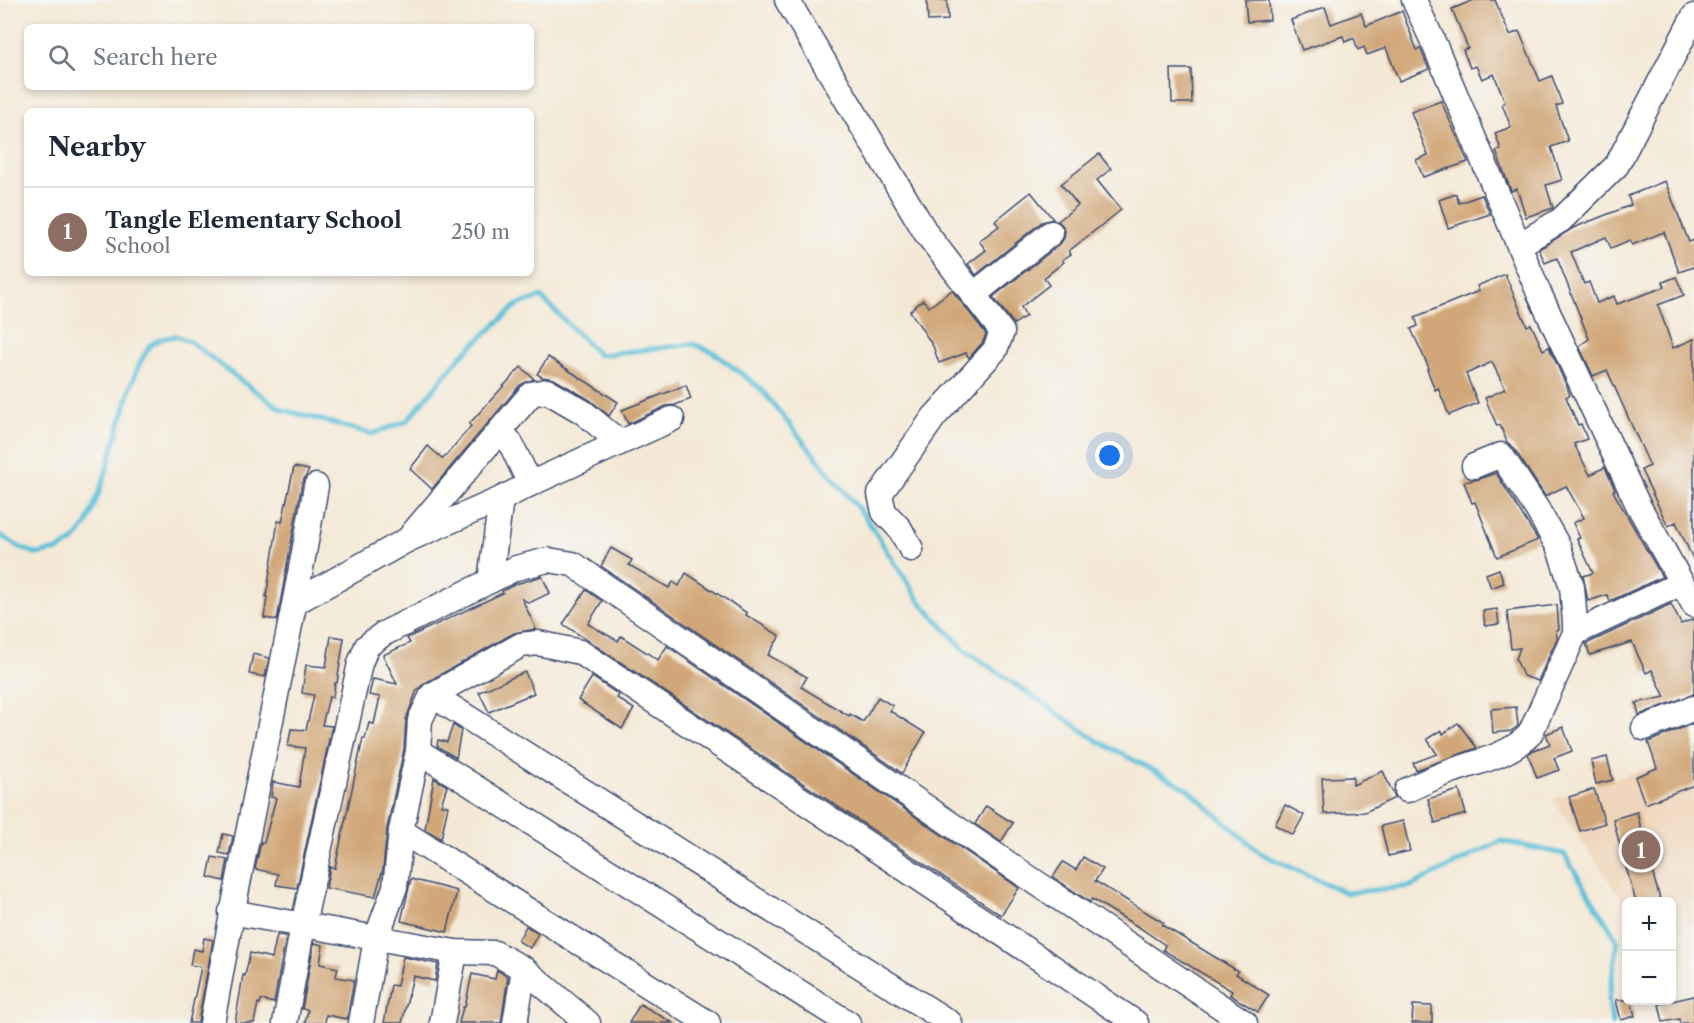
<!DOCTYPE html>
<meta charset="utf-8">
<style>
body{margin:0;font-family:"Libre Caslon Text",serif;background:#f2f2f3;color:#1f2937}
.controls{position:absolute;right:18px;bottom:18px;display:grid;overflow:hidden;border-radius:9px;box-shadow:0 3px 9px #0003}
.controls button{width:54px;height:54px;display:grid;place-items:center;padding:0;border:0;border-bottom:2px solid #e0e1e3;background:#fff;color:#1f2937;font:30px sans-serif}
.you{position:absolute;left:1110px;top:456px;width:21px;height:21px;margin:-15px;border:4px solid #fff;border-radius:50%;background:#1a73e8;box-shadow:0 0 0 9px #1a73e833}
.badge{display:grid;place-items:center;width:39px;height:39px;border-radius:50%;background:#1a73e8;color:#fff;font-size:20px;font-weight:700}
.pin{position:absolute;translate:-50% -50%;border:3px solid #fff;box-shadow:0 2px 6px #0006}
.list{margin:0;padding:0;list-style:none}
h2{display:flex;justify-content:space-between;align-items:center;height:78px;margin:0;padding:0 24px;font-size:26px}
h2 small{font-size:20px;font-weight:400;color:#747a83}
.list li{display:grid;grid-template-columns:39px 1fr auto;gap:18px;align-items:center;box-sizing:border-box;height:90px;padding:0 24px;border-top:2px solid #e0e1e3}
.list b{display:block;font-size:22px;white-space:nowrap}
.list p{margin:0;font-size:20px;white-space:nowrap;color:#747a83}
.list em{font-size:20px;font-style:normal;color:#747a83}
.icon{flex:none;width:33px;height:33px;fill:none;stroke:currentColor;stroke-width:2;stroke-linecap:round;stroke-linejoin:round}
.map{position:relative;flex:none;width:1694px;height:1023px;overflow:hidden}
.search{position:absolute;background:#fff;box-shadow:0 3px 9px #0003;left:24px;top:24px;width:510px;height:66px;display:flex;align-items:center;gap:15px;box-sizing:border-box;padding:0 21px;border-radius:9px;color:#747a83;font-size:22px}
.panel{position:absolute;background:#fff;box-shadow:0 3px 9px #0003;left:24px;top:108px;width:510px;height:168px;border-radius:9px}
.map>svg:first-child{display:block}
.built{fill:#efd6bc}
.lines{fill:none;stroke-linecap:round;stroke-linejoin:round}
.stream{stroke:#5bc0d9;stroke-width:5}
.building{fill:#d1a779}
.minor-casing{stroke:#3c4b70;stroke-width:27}
.minor{stroke:#fff;stroke-width:24}
</style>
<div class="map">
<svg width="1694" height="1023" viewBox="0 0 1694 1023">
<rect width="100%" height="100%" fill="#f6f6f2"/>
<filter id="ink" filterUnits="userSpaceOnUse"><feTurbulence type="fractalNoise" baseFrequency=".0167" numOctaves="2"/><feDisplacementMap in="SourceGraphic" scale="12" xChannelSelector="R" yChannelSelector="G"/><feConvolveMatrix kernelMatrix="1 2 1 2 8 2 1 2 1" color-interpolation-filters="sRGB"/></filter>
<filter id="wash" filterUnits="userSpaceOnUse"><feTurbulence type="fractalNoise" baseFrequency=".008" numOctaves="4" result="noise"/><feDisplacementMap in="SourceGraphic" scale="24" xChannelSelector="R" yChannelSelector="G"/><feGaussianBlur stdDeviation="1.35" result="paint"/><feColorMatrix in="noise" values="0 0 0 0 0 0 0 0 0 0 0 0 0 0 0 0 0 1.4 0 .05"/><feComposite in="paint" operator="in"/></filter>
<g filter="url(#wash)">
<rect width="100%" height="100%" fill="#f4e9d7"/>
<polygon class="built" points="1694,753 1694,925 1672,929 1672,902 1626,902 1626,905 1553,799"/>
<g class="lines">
<polyline class="stream" points="0,535 19,547 37,554 58,550 74,541 87,524 104,479 132,383 140,363 150,345 161,339 176,336 191,342 244,383 281,409 372,434 407,421 460,357 517,305 541,297 599,355 693,344 713,352 760,388 865,517 921,603 965,650 1098,741 1188,789 1260,853 1346,893 1411,886 1501,841 1564,854 1618,941 1609,1000 1612,1023"/>
</g>
<g id="blocks">
<g class="building">
<polygon points="927,0 947,0 948,20 928,21"/>
<polygon points="1245,0 1269,0 1270,20 1247,22"/>
<polygon points="1474,0 1495,0 1510,35 1519,31 1540,81 1552,76 1562,104 1556,106 1568,141 1551,147 1562,180 1546,185 1553,208 1526,217 1517,189 1511,191 1496,151 1501,149 1495,133 1511,127 1502,104 1505,102 1494,74 1482,79 1476,66 1470,68 1463,50 1468,48 1452,9"/>
<polygon points="1325,7 1331,24 1361,13 1366,26 1402,11 1417,50 1420,48 1429,69 1399,81 1386,48 1367,55 1364,47 1358,50 1354,38 1345,42 1343,36 1302,50 1291,20"/>
<polygon points="1171,69 1191,69 1192,103 1172,103"/>
<polygon points="1441,101 1468,162 1423,177 1416,160 1428,155 1411,112"/>
<polygon points="1099,154 1111,169 1097,180 1121,210 1069,251 1071,254 1062,260 1064,262 1044,278 1049,285 1021,307 1026,316 1014,324 993,297 1060,244 1064,238 1065,231 1062,225 1058,221 1078,205 1061,184"/>
<polygon points="1665,181 1689,242 1694,240 1694,267 1679,272 1664,232 1632,245 1630,240 1611,248 1606,237 1571,252 1584,284 1589,282 1597,303 1614,296 1617,304 1665,287 1663,282 1676,277 1684,295 1658,305 1673,348 1694,339 1694,561 1676,522 1668,526 1641,470 1650,466 1607,370 1593,376 1579,346 1589,339 1557,258 1545,263 1539,249 1573,228 1631,205 1628,196"/>
<polygon points="1031,192 1053,219 1042,222 976,275 968,264 986,250 979,241 999,226 995,221"/>
<polygon points="1456,194 1459,203 1482,195 1490,214 1448,228 1439,200"/>
<polygon points="1505,274 1527,326 1531,324 1543,350 1549,347 1567,387 1570,395 1566,397 1578,425 1581,424 1587,439 1574,444 1590,475 1605,467 1615,490 1613,491 1662,577 1610,601 1607,595 1588,601 1583,576 1593,573 1577,539 1580,538 1573,523 1584,518 1566,486 1545,496 1513,447 1507,442 1500,425 1497,426 1485,398 1505,389 1492,362 1466,374 1478,403 1449,415 1438,388 1435,390 1427,369 1429,368 1411,329 1418,326 1415,317 1479,291 1477,286"/>
<polygon points="952,290 986,334 983,342 969,358 966,353 939,363 933,346 910,311 923,300 929,307"/>
<polygon points="548,357 618,402 609,416 590,400 554,379 542,377 537,374"/>
<polygon points="521,367 534,379 520,385 432,489 410,469 428,446 443,459 471,426 469,424"/>
<polygon points="686,385 691,399 675,405 666,406 628,424 622,410"/>
<polygon points="294,467 309,470 302,483 277,620 264,618 267,597 266,597 278,521 282,522"/>
<polygon points="1496,473 1538,540 1497,557 1475,502 1472,503 1464,482 1479,479"/>
<polygon points="611,548 632,560 629,565 669,588 673,582 679,586 686,573 747,613 746,615 780,636 768,655 807,677 801,687 849,716 850,714 863,722 878,697 893,706 890,711 925,733 902,773 601,566"/>
<polygon points="1499,569 1504,583 1491,588 1486,574"/>
<polygon points="542,576 550,593 529,603 522,599 536,629 514,633 425,683 417,690 406,719 404,749 387,828 383,869 375,897 326,888 330,867 335,868 363,738 365,739 369,723 374,724 380,697 369,695 373,679 397,684 383,655 410,643 407,638 503,593 502,591 516,584"/>
<polygon points="586,590 602,601 588,624 618,641 621,636 658,660 667,646 1019,888 1001,915 563,624"/>
<polygon points="1671,604 1681,624 1694,619 1694,694 1639,715 1636,703 1665,697 1652,670 1646,673 1632,642 1590,655 1586,644"/>
<polygon points="1557,605 1559,629 1556,630 1557,638 1538,681 1523,676 1516,659 1520,648 1511,649 1507,611"/>
<polygon points="1497,609 1499,624 1485,626 1483,611"/>
<polygon points="331,636 344,638 337,683 335,683 333,697 329,697 322,725 332,726 297,888 276,885 278,874 255,869 261,842 264,843 276,798 271,797 273,782 299,787 305,748 288,746 291,729 306,730 314,695 302,693 306,665 326,667"/>
<polygon points="253,654 269,658 265,677 249,674"/>
<polygon points="525,672 534,693 489,712 479,692"/>
<polygon points="592,677 619,695 617,698 634,709 622,729 578,700"/>
<polygon points="1516,707 1518,726 1511,731 1493,733 1491,709"/>
<polygon points="1458,723 1477,748 1416,770 1413,763 1437,754 1427,739 1441,730 1443,734"/>
<polygon points="1694,723 1694,785 1645,804 1635,777 1657,768 1648,742"/>
<polygon points="453,725 461,730 456,758 437,746 438,740 447,742"/>
<polygon points="1563,727 1572,751 1554,758 1559,770 1537,778 1528,754 1534,750 1550,744 1546,734"/>
<polygon points="1607,757 1613,780 1596,784 1591,761"/>
<polygon points="1383,771 1395,798 1365,812 1324,814 1322,778 1353,777 1353,785"/>
<polygon points="434,778 447,786 441,805 448,806 441,839 425,829"/>
<polygon points="1594,789 1605,823 1580,831 1569,797"/>
<polygon points="1459,790 1466,814 1435,823 1428,799"/>
<polygon points="1285,805 1304,815 1293,835 1275,825"/>
<polygon points="986,806 1013,823 1001,842 975,824"/>
<polygon points="1637,812 1646,851 1661,902 1636,902 1623,857 1613,819"/>
<polygon points="1403,821 1410,851 1388,856 1381,826"/>
<polygon points="223,834 233,836 229,855 219,853"/>
<polygon points="212,857 228,860 224,881 208,877"/>
<polygon points="1083,857 1103,869 1095,881 1164,923 1162,925 1238,971 1236,974 1269,995 1258,1012 1230,995 1232,991 1163,950 1165,945 1140,928 1092,899 1090,902 1053,877 1063,862 1076,870"/>
<polygon points="411,879 457,891 447,932 401,921"/>
<polygon points="526,926 538,934 530,948 518,941"/>
<polygon points="277,935 286,936 274,1003 261,1000 260,1004 258,1003 254,1023 235,1023 243,975 245,976 250,953 272,958"/>
<polygon points="204,938 213,940 198,1023 189,1023 201,967 190,965 193,949 202,951"/>
<polygon points="314,943 323,945 320,964 338,968 336,977 354,980 347,1019 326,1015 325,1023 305,1023 308,1010 302,1009"/>
<polygon points="403,957 438,964 435,981 413,976 402,1023 384,1023 391,985 397,986"/>
<polygon points="497,970 508,977 501,1023 459,1023 463,1007 465,1007 472,974 495,979"/>
<polygon points="1694,996 1694,1023 1680,1023 1679,1019 1663,1022 1659,1004"/>
<polygon points="1616,1000 1631,1000 1635,1016 1621,1020"/>
<polygon points="640,1004 673,1023 629,1023"/>
<polygon points="1413,1005 1432,1006 1432,1023 1412,1023"/>
</g>
</g>
</g>
<g filter="url(#ink)">
<use href="#blocks" fill-opacity="0" stroke="#3c4b70" stroke-width="1.5"/>
<g class="lines">
<g class="minor-casing">
<g id="minor">
<polyline points="787,0 926,233 1002,332 995,350 934,417 880,494 884,512 900,529 911,549"/>
<polyline points="1414,0 1435,46 1539,293 1638,505 1694,605"/>
<polyline points="1519,245 1561,220 1617,165 1694,16"/>
<polyline points="973,295 1051,233"/>
<polyline points="501,431 510,442 530,484"/>
<polyline points="412,534 531,394 547,391 583,412 619,442"/>
<polyline points="490,581 501,499"/>
<polyline points="296,602 407,540 501,499 530,484 672,419"/>
<polyline points="1575,633 1682,583"/>
<polyline points="432,695 950,1023"/>
<polyline points="1644,728 1694,708"/>
<polyline points="418,751 848,1023"/>
<path d="M1407,790c13,-6 26,-12 39,-17 29,-11 62,-16 84,-39l45,-101v-11l-3,-35 -13,-39 -22,-39 -36,-54 -27,11"/>
<polyline points="401,831 708,1023"/>
<polyline points="231,912 455,952 495,953 524,969 588,1023"/>
<path d="M212,1023c31,-180 73,-357 104,-537"/>
<polyline points="285,1023 303,925 360,663 367,646 383,634 516,568 548,560 573,564 1013,867 1245,1023"/>
<polyline points="361,1023 376,939 395,887 401,831 418,751 420,720 432,695 521,645 538,643 580,652 1136,1023"/>
<polyline points="442,1023 455,952"/>
<polyline points="515,1023 524,969"/>
</g>
</g>
<use href="#minor" class="minor"/>
</g>
</g>
</svg>
<div class="controls">
<button>+</button>
<button>−</button>
</div>
<div class="you"></div>
<div class="pin badge" style="left:1641px;top:850px;background:#8d6e63">1</div>
<div class="search"><svg class="icon" aria-label="search" viewBox="0 0 24 24"><circle cx="10" cy="10" r="6"/><path d="M15 15l6 6"/></svg>Search here</div>
<section class="panel">
<h2>Nearby<small></small></h2>
<ul class="list">
<li><span class="badge" style="background:#8d6e63">1</span><div><b>Tangle Elementary School</b><p>School</p></div><em>250 m</em></li>
</ul>
</section>
</div>
